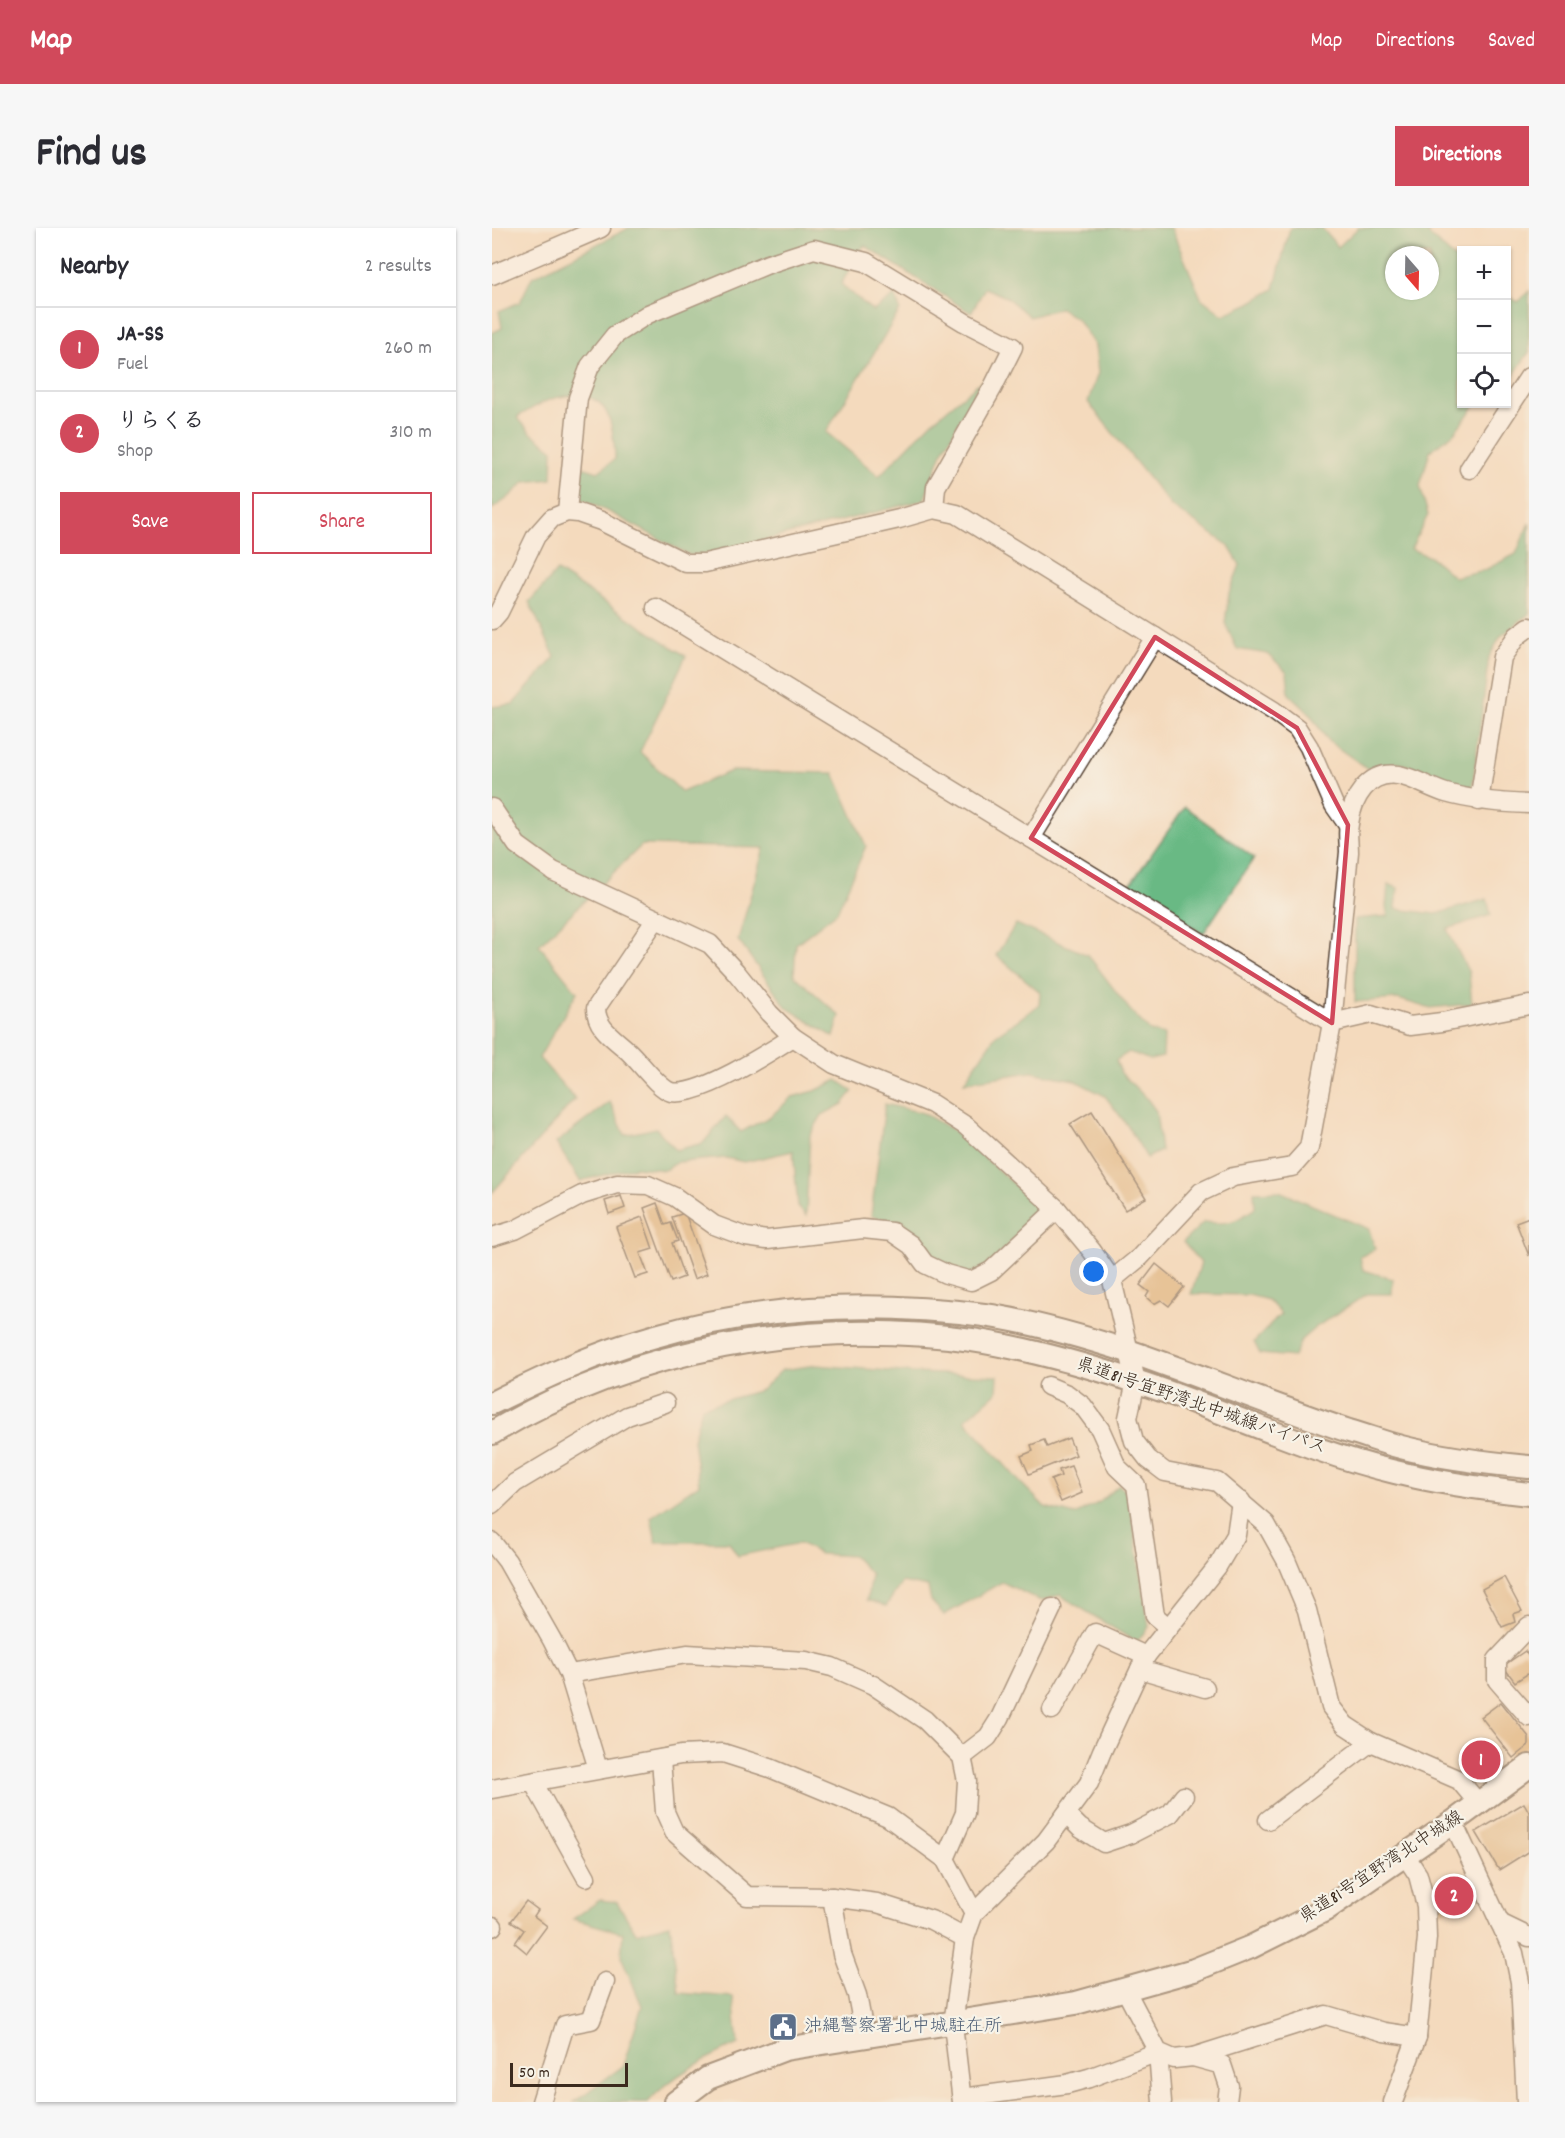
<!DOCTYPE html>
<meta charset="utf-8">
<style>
body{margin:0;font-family:Dekko,"Klee One",sans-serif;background:#f7f7f7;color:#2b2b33}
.controls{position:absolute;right:18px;top:18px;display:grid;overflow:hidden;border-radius:0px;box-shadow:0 2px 4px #0004}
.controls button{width:54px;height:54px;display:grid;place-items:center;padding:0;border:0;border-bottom:2px solid #e1e1e2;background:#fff;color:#2b2b33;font:30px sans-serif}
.compass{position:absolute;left:893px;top:18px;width:54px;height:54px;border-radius:50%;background:#fff;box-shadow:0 2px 4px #0004;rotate:160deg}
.scale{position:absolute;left:18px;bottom:15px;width:118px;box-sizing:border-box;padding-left:6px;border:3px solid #3b2a1e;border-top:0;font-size:16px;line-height:21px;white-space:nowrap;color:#3b2a1e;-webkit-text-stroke:4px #f7f3e8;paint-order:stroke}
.you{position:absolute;left:602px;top:1044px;width:21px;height:21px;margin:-15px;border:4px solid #fff;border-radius:50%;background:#1a73e8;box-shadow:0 0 0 9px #1a73e833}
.badge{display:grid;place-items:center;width:39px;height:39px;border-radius:50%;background:#d1495b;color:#fff;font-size:20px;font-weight:700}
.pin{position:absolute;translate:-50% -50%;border:3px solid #fff;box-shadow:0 2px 6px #0006}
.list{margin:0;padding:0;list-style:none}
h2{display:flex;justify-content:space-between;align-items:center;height:78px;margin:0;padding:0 24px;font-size:26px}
h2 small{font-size:20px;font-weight:400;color:#7c7c81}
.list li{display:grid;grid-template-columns:39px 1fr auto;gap:18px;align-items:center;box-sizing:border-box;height:84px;padding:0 24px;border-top:2px solid #e1e1e2}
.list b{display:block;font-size:22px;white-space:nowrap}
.list p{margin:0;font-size:20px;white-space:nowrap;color:#7c7c81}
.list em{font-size:20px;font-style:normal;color:#7c7c81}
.actions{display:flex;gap:12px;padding:18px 24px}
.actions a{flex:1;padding:14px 0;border:2px solid #d1495b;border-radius:0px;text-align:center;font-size:21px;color:#d1495b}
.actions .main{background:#d1495b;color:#fff}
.icon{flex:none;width:33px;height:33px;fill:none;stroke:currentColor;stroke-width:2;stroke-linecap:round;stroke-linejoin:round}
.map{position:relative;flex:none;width:1037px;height:1874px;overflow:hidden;border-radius:0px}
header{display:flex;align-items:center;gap:36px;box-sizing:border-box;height:84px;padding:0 30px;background:#d1495b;color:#fff}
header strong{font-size:28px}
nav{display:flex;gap:33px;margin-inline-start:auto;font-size:21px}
.intro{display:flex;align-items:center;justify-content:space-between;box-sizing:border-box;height:144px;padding:0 36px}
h1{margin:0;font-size:42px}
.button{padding:15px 27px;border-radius:0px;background:#d1495b;color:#fff;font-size:21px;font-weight:700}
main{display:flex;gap:36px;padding:0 36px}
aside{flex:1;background:#fff;border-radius:0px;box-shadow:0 2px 4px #0004}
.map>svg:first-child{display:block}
.forest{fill:#69b984;stroke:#527251;stroke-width:1.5;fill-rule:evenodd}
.building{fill:#d7a669}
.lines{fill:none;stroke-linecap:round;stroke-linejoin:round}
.minor-casing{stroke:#574436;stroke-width:21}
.major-casing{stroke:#574436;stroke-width:26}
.minor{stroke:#fff;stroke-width:18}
.major{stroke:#fff;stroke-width:22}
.marked{fill:none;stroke:#d1495b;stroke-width:4.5;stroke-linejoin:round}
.labels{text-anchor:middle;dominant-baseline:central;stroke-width:4.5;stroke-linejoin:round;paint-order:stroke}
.street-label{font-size:18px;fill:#3b2a1e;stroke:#f7f3e8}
.service-label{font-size:18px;fill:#4e5e75;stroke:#f7f3e8;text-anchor:start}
</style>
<header>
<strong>Map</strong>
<nav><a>Map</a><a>Directions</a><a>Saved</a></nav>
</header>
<div class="intro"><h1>Find us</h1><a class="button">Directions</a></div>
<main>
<aside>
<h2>Nearby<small>2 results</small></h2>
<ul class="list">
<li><span class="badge">1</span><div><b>JA-SS</b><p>Fuel</p></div><em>260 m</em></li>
<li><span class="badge">2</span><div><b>りらくる</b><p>Shop</p></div><em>310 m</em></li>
</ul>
<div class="actions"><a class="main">Save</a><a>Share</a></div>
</aside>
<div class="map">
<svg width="1037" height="1874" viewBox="0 0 1037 1874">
<rect width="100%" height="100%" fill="#f7f3e8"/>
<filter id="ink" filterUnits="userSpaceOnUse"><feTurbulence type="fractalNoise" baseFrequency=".0167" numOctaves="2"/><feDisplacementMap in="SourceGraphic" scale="12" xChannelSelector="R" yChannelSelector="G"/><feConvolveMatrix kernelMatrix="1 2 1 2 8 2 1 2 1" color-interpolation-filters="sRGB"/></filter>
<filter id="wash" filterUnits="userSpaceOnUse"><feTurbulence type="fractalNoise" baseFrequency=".008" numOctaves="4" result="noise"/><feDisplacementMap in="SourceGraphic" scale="24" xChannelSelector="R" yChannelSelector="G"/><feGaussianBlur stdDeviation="1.35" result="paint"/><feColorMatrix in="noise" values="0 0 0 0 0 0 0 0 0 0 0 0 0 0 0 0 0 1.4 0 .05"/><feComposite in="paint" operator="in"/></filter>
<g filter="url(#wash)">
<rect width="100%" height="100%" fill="#f4dabd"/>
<g class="forest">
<path d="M137,0h542l30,70 22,17 27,-12 24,-14 16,-61h32l16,19 20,-19h75l-5,6 33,30v140h15l-22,29 -24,18 -10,35 8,29 -17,34 21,9 22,19 31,-7 31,-16 13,-31v91l-28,22 -12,21 -17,132 -74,-27 -30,7 -40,-28 -19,-28 -20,-19 -2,-22 -19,-18 -31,-5 -12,-26 4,-30 11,-28 -12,-20 -57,-39 -83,-104 10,-29 -3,-27 -17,-26 -18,-12 -30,9 -24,-20 -21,-9 -14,25 -107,-68 -23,39 32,27 22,-16 5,15 -74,122 53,44 52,-53 50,-42 -40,74 -17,45 -215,54 -20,1 -76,-41 -38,-18 4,-30 19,6 17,-13c-1,-44 -10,-73 -60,-61 -13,3 -26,13 -38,19l13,15 23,18 -1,29 -27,3 -17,16 -16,11v-176l10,-5 -3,-17 21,-9 12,-25zM902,27h36v36h-36z"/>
<polygon points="1037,63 1037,124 1015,157 1015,67 1026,74"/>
<polygon points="65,343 194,428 148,524 190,564 239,543 342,545 374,618 345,684 304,716 302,747 348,788 342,809 295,780 246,712 272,620 150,617 47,717 85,764 47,830 83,871 0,965 0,479 21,476 63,429 37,374"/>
<polygon points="693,579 762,630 711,706 637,658"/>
<polygon points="896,656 906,660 904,681 944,686 995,671 999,687 955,701 977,745 980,776 936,780 906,771 863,774 863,691 896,688 894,679"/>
<polygon points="524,696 596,727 638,782 658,803 672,807 671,829 658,832 637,824 624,832 629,845 656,872 664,883 669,923 655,930 635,897 613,868 582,852 540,844 472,854 503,808 547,777 548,764 504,727"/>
<polygon points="345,852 361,863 351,876 330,887 318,907 314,988 306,979 301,923 252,934 234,930 186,934 173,942 143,939 88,953 64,915 118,874 133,907 164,900 184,922 211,915 234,888 249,904 279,888 300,869 323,863"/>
<polygon points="393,876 431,885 466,905 540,973 545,987 496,1038 476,1047 453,1040 437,1028 417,1002 396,992 379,988"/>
<path d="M787,963l90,38 6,20 -15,8 3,13 30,9 -1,15h-25l-51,33 -15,13 -7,17 -34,-3 -6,-12 27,-28 -13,-14 -19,-5 -58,-1 10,-31 -18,-21 21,-20c23,3 32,0 51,-14l-1,-16z"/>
<polygon points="324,1137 423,1145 506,1148 505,1164 473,1192 527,1253 553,1279 583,1287 608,1274 627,1257 637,1268 657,1399 644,1414 568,1367 549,1373 510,1354 452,1387 439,1373 436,1359 410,1354 394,1378 375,1372 379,1346 361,1328 328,1326 308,1315 246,1328 237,1314 164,1314 159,1289 207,1256 201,1212 210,1179 269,1162 290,1142"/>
<path d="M108,1672l17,2 19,31 34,-9 9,69 54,4 5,47c-33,15 -66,31 -90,58h-74l49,-36 19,-60 -21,-50 2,-23 -50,-14z"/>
</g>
<g id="blocks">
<g class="building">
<polygon points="600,883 654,970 633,982 578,896"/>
<polygon points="129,968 133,980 117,986 113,973"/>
<polygon points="165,975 173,997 179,995 186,1013 180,1015 192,1049 179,1054 152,980"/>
<polygon points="193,985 215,1046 202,1051 180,989"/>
<polygon points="150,989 161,1021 148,1025 156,1046 143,1050 124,999"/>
<polygon points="1037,989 1037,1028 1024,994"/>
<polygon points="664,1036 692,1059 677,1078 669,1072 662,1076 654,1069 657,1064 648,1057"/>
<polygon points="577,1210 584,1227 537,1246 529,1228 541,1223 539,1217 552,1212 555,1219"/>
<polygon points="579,1238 590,1265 569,1274 559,1252 569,1248 567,1242"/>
<polygon points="1012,1349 1030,1383 1021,1386 1023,1394 1010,1399 990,1361"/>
<polygon points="1033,1423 1037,1429 1037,1445 1023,1454 1011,1438"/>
<polygon points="1009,1474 1037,1509 1037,1517 1021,1530 989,1489"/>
<polygon points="1032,1575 1037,1584 1037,1623 1007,1642 984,1604"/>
<polygon points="974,1654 980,1672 948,1684 944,1664"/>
<polygon points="34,1673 46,1682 42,1688 55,1698 35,1725 23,1715 32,1702 19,1693"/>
</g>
</g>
</g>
<g filter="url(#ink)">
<use href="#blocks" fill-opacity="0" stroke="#574436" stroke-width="1.5"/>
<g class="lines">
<g class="minor-casing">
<g id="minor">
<polyline points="0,47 109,0"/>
<polyline points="977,241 1037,149"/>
<polyline points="75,284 86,170 98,138 123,107 156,86 276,36 322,21 374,34 472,94 521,119 501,159 444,259 442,281"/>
<polyline points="164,380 840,795 879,786 918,798 950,794 1037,777"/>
<polyline points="0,392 7,384 44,308 60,290 75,284 86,285 109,293 194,335 213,335 407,291 442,281 465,286 782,483 805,500 817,519 842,577 856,597"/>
<polyline points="987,573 1010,429 1025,408 1037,399"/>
<polyline points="0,580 25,617 61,643 218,716 244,744 277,785 301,809 342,836 440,876 474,898 565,981 600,1023 620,1052 644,1153 636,1190 642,1213 656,1231 673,1244 725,1254 774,1296 794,1332 815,1382 839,1479 853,1497 879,1514 967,1552 987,1576"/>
<polyline points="539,610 663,409"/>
<path d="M164,691l-60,89c0,20 18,30 32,43 11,10 30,37 43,41 27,6 99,-40 122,-55"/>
<polyline points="0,1009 23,1002 90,967 125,956 156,957 183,969 222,997 254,1009 275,1012 371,1001 400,1004 419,1017 433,1036 454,1046 479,1053 499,1043 565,981"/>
<path d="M620,1052l28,-23 61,-65 32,-15 59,-10 17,-19 23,-125 17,-171c0,-9 -2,-19 0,-28 3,-25 19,-54 49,-49 14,2 34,14 48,18 28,8 54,10 83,11"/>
<polyline points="556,1158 575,1166 591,1178 608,1201 625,1239 644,1257 663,1388 676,1399"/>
<polyline points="0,1277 23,1255 135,1188 173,1175"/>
<polyline points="0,1314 15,1333 60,1412 77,1446 106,1541"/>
<polyline points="1037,1398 1005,1432 1005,1452 1037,1489"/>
<polyline points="648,1441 713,1460"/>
<polyline points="77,1446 195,1426 314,1433 340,1439 381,1457 433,1492 470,1529 475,1553 473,1585 453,1631"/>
<polyline points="560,1482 603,1405 654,1428"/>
<polyline points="470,1529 496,1509 508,1490 560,1380"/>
<polyline points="169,1531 173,1584 182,1604 255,1668 340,1669 385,1675 439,1692 473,1710"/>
<polyline points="41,1554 94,1649"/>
<polyline points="0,1561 189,1527 231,1525 278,1540 396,1589 453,1631 482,1685"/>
<polyline points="574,1586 588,1600 612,1615 639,1606 678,1586 692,1568"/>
<polyline points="776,1592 879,1514"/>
<polyline points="961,1594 1022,1725 1028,1754 1034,1874"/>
<polyline points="340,1669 350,1726 365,1767 373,1809"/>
<polyline points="1008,1695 1037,1709"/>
<polyline points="0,1699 1,1698"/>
<polyline points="634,1763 666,1824 682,1831 701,1829 834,1787 892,1804 925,1809"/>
<polyline points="701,1829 730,1837 737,1858 735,1874"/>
<polyline points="470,1870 575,1856 597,1850 666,1824 670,1874"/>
<polyline points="49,1874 73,1797 99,1792 113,1754"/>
<polyline points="470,1874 461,1796 473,1710 482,1685 554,1613 597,1555 610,1523 654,1428 725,1339 744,1307 749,1273"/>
<polyline points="901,1874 925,1809 935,1710 934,1678 926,1647 913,1627"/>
</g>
</g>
<g class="major-casing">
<g id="major">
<path d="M0,1175c52,-26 104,-50 160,-66 108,-32 221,-36 332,-22 45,6 103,23 147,37 73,25 145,55 218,79 18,5 35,12 52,16 42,11 85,16 128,20"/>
<path d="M0,1205c143,-86 315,-115 480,-93 55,8 110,24 163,41 87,28 171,70 260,91 44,11 89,17 134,22"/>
<polyline points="184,1874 216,1850 293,1821 584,1775 702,1742 759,1719 833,1682 961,1594 1037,1538"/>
</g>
</g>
<use href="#minor" class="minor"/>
<use href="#major" class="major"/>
</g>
</g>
<path d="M0 0H1037V1874H0ZM663,409l142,91 51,97 -16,198 -301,-185z" fill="#f4dabd" fill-opacity=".55" fill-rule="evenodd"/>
<path class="marked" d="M663,409l142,91 51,97 -16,198 -301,-185z"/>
<defs>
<g id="civic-square" transform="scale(1.5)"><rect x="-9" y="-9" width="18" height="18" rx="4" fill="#5c6f8a" stroke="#f7f3e8"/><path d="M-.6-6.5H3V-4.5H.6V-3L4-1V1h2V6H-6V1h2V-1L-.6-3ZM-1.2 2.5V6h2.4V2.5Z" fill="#fff"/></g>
</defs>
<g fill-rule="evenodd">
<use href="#civic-square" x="291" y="1799"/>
</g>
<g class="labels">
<g class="street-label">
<text transform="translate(709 1179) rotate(19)">県道81号宜野湾北中城線バイパス</text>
<text transform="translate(890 1640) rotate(-33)">県道81号宜野湾北中城線</text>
</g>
<g class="service-label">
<text x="312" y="1799">沖縄警察署北中城駐在所</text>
</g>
</g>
</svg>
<div class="controls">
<button>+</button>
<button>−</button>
<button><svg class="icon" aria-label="locate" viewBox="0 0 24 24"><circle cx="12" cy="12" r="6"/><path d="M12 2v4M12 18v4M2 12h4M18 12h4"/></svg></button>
</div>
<svg class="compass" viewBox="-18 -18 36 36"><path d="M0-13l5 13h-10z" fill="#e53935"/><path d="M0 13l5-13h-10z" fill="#7c7c81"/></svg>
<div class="scale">50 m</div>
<div class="you"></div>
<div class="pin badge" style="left:989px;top:1532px">1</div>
<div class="pin badge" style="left:962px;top:1668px">2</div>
</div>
</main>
